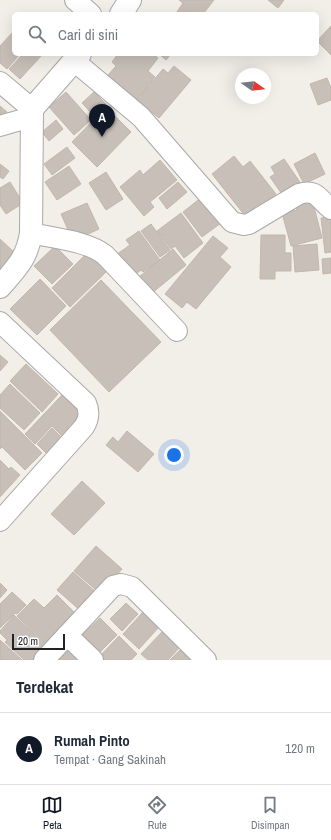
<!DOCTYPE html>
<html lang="id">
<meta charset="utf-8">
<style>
body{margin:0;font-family:"Archivo Narrow",sans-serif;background:#f6f6f7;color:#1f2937}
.compass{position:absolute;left:235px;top:68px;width:36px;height:36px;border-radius:50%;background:#fff;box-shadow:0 4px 16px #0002;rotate:104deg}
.scale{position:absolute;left:12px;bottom:10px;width:53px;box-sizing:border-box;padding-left:4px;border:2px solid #222;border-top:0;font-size:11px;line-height:14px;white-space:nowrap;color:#222;-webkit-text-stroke:3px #fff;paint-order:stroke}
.you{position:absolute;left:174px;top:455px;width:14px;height:14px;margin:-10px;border:3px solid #fff;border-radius:50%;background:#1a73e8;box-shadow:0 0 0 6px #1a73e833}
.badge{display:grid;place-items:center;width:26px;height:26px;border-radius:50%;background:#111827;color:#fff;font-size:13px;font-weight:700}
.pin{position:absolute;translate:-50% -33px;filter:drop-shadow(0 1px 2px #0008)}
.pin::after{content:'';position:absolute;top:21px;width:14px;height:12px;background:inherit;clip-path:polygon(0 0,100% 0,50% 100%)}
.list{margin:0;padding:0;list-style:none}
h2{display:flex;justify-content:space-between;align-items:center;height:52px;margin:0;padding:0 16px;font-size:17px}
h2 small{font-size:13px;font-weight:400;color:#747a83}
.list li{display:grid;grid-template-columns:26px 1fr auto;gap:12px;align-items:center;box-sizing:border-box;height:72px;padding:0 16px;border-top:1px solid #e0e1e3}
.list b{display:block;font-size:15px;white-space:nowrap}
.list p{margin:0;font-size:13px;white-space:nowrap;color:#747a83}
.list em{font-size:13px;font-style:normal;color:#747a83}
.icon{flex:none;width:22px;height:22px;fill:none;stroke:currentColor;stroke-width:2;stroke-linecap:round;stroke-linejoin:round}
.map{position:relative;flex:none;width:331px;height:660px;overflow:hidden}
.search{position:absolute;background:#fff;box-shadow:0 4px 16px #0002;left:12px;right:12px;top:12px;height:44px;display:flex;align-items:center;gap:10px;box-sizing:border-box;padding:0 14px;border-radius:6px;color:#747a83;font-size:15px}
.sheet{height:124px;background:#fff}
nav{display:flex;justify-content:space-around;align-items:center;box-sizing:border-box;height:56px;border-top:1px solid #e0e1e3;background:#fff;font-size:11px;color:#747a83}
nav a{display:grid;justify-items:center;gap:2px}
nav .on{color:#111827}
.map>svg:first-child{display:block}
.building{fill:#c7bfb8;stroke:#c4b6ab}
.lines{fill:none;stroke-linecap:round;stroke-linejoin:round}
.minor-casing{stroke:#a9a9a9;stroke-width:22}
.tertiary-casing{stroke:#a9a9a9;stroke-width:24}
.minor{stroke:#fff;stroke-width:20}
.tertiary{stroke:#fff;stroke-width:22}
</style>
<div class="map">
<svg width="331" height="660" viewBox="0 0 331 660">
<rect width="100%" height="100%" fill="#f2efe9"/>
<g class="building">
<polygon points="179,0 214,0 203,14 180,14 177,12 183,3"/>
<polygon points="268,0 284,0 278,8"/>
<polygon points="331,26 331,55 317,41"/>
<polygon points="13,32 14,33 14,54 20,54 7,69 0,63 0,46"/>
<polygon points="23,54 40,54 42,55 20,79 9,69"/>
<polygon points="118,54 153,54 158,58 148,71 155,77 137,99 108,75 116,66 112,62"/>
<polygon points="159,54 171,54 166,60"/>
<polygon points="174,66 191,80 159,118 137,100 163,69 168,73"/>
<polygon points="327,78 331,88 331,100 318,105 310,84"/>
<polygon points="66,92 91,120 74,135 49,107"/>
<polygon points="94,92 106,104 94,116 82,103"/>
<polygon points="0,106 7,112 0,120"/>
<polygon points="106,107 131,132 97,167 72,142"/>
<polygon points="56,120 63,129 49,141 42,132"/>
<polygon points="67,147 75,158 52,175 44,164"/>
<polygon points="315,153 325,174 304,184 294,164"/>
<polygon points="234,156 243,167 250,161 276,194 246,217 212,174"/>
<polygon points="284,159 302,185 284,197 270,177 275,174 271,167"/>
<polygon points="160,160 177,180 150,202 154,207 144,216 120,187 140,170 143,175"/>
<polygon points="0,164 9,171 3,179 0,177"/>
<polygon points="69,166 81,184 57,200 45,182"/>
<polygon points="106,172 123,199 106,210 89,183"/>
<polygon points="10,182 23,203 6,214 0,205 0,188"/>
<polygon points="178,182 187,192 167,209 159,198"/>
<polygon points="202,197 221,223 202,237 183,212"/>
<polygon points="312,199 322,238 291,246 282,213 297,210 295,203"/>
<polygon points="87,203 99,229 73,241 61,214"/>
<polygon points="181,213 203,243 184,258 175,246 171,249 157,231"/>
<polygon points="331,217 331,252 325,253 321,218"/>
<polygon points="151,224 170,250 160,257 141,231"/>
<polygon points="139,231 160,260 143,272 141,270 129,279 113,257 130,245 126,240"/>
<polygon points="261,235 285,235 285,253 291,253 291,271 275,271 275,279 260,279"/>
<polygon points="213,236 228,248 220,257 231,267 196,309 187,302 182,308 165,294"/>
<polygon points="0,239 16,254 0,269"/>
<polygon points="317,244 319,270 295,272 293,246"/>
<polygon points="55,246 73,264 52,284 34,266"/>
<polygon points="173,249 186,265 146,298 133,282"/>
<polygon points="88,252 107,271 70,307 52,288"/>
<polygon points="331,258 331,273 323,274 322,259"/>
<polygon points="40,279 66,306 37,335 10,309"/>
<polygon points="101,280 161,342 109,392 50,330"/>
<polygon points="0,355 8,362 0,371"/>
<polygon points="26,364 58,394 42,412 10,381"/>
<polygon points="10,384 40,413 24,430 0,408 0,395"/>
<polygon points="62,395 84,416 64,438 52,426 35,444 25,434"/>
<polygon points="0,411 42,453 25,470 2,447 0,449"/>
<polygon points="52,428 63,439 48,455 37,444"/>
<polygon points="127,431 154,454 138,472 106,445 113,437 118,442"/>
<polygon points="0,460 9,469 11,467 20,475 0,497"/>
<polygon points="82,481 105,503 74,535 51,514"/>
<polygon points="96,546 122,569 109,584 96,590 74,571"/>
<polygon points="73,572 98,594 82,612 57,590"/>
<polygon points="0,583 7,590 0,598"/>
<polygon points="12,592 26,605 17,614 15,613 0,628 0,604"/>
<polygon points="57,595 78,616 49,647 17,616 34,599 44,608"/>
<polygon points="126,603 138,614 122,631 110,619"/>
<polygon points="143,612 159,627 139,649 123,634"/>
<polygon points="14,615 48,647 36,660 24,660 5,642 7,640 0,633 0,631"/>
<polygon points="100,618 117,635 98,654 81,636"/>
<polygon points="163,631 179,648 168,660 148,660 141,654"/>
<polygon points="119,636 137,654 131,660 102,660 99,657"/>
<polygon points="0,640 22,660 0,660"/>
<polygon points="70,649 81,660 59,660"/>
<polygon points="180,650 190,660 170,660"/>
</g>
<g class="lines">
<g class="minor-casing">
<g id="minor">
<polyline points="75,0 91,14"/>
<path d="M73,60l68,57 91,105 12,3 5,-1 50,-30c18,-6 20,6 32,15"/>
<polyline points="0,82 32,109"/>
<polyline points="0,126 31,117"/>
<path d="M31,233c22,5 57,8 74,22l72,76"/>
<path d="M0,322l86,81c4,9 3,16 -2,24l-84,94"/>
<polyline points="67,635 93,660"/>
<polyline points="44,660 113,586 121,584 132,587 206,660"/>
</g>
</g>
<g class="tertiary-casing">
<g id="tertiary">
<polyline points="121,14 130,0"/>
<path d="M0,287c16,-19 27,-28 31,-54l1,-124 48,-55"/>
</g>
</g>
<use href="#minor" class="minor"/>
<use href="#tertiary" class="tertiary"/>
</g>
</svg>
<svg class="compass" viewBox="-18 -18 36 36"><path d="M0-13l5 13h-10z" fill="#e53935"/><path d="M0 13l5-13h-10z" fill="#747a83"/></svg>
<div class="scale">20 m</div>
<div class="you"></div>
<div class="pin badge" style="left:102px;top:137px">A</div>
<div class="search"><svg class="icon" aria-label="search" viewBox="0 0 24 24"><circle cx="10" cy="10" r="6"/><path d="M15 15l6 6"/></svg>Cari di sini</div>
</div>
<section class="sheet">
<h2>Terdekat<small></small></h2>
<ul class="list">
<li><span class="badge">A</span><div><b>Rumah Pinto</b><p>Tempat · Gang Sakinah</p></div><em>120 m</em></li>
</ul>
</section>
<nav>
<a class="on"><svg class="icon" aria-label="map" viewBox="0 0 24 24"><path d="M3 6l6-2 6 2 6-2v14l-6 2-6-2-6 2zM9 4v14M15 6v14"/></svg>Peta</a>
<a><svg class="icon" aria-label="directions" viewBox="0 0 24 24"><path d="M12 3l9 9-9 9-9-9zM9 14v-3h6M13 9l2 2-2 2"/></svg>Rute</a>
<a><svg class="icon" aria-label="saved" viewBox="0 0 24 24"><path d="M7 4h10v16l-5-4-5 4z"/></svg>Disimpan</a>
</nav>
